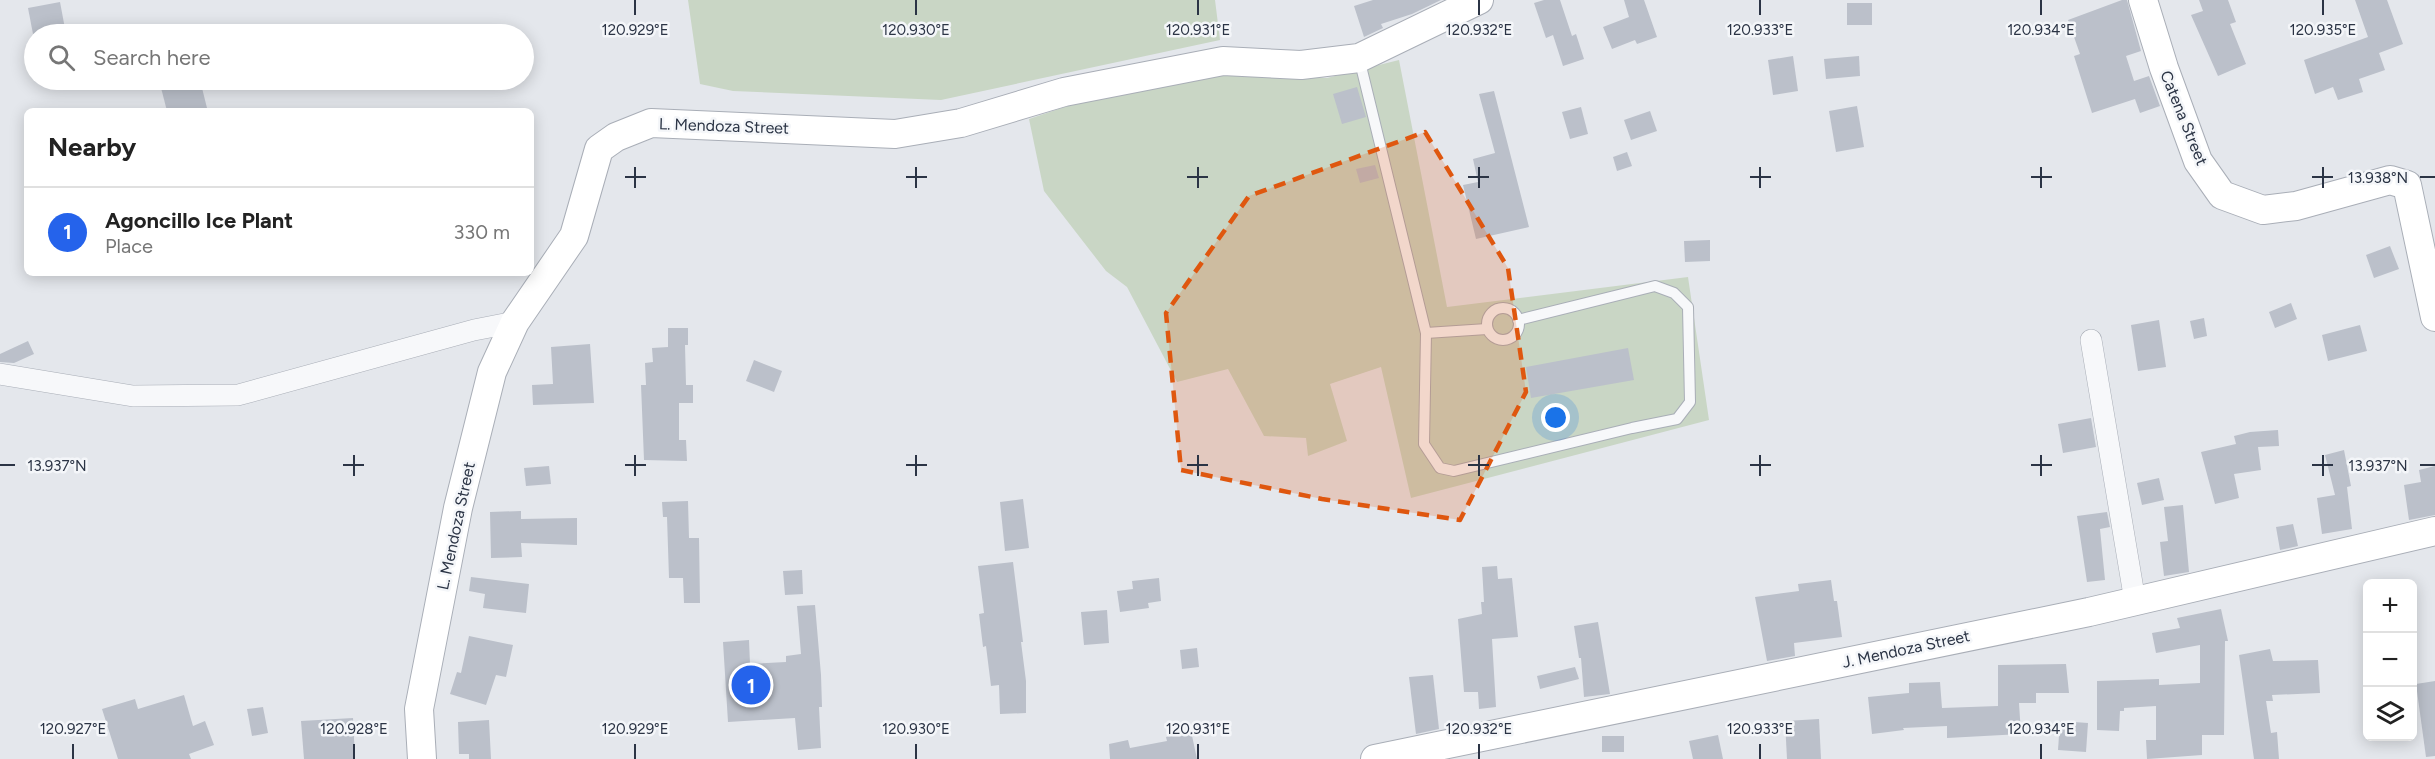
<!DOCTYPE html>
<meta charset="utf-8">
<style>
body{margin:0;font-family:Figtree,sans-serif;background:#f2f2f2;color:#222}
.controls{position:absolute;right:18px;bottom:18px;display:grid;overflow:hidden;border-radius:9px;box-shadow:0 3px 15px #0003}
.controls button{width:54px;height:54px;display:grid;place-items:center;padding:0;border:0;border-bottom:2px solid #e0e0e0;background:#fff;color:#222;font:30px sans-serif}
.you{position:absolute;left:1556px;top:418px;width:21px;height:21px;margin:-15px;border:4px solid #fff;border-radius:50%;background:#1a73e8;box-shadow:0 0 0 9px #1a73e833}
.badge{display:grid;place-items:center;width:39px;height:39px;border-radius:50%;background:#2563eb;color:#fff;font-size:20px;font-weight:700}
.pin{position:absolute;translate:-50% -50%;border:3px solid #fff;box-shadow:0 2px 6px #0006}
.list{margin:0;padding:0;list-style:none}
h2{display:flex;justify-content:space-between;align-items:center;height:78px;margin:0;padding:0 24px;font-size:26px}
h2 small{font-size:20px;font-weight:400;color:#767676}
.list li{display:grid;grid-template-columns:39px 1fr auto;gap:18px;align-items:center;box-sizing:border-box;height:90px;padding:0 24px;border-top:2px solid #e0e0e0}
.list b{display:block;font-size:22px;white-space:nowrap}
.list p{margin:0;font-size:20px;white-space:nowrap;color:#767676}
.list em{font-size:20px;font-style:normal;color:#767676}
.icon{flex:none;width:33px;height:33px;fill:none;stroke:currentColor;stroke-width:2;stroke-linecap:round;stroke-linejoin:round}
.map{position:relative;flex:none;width:2435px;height:759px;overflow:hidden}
.search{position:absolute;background:#fff;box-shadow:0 3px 15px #0003;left:24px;top:24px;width:510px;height:66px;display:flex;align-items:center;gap:15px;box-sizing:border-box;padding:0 21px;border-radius:33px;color:#767676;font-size:22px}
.panel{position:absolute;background:#fff;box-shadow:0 3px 15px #0003;left:24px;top:108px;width:510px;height:168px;border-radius:9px}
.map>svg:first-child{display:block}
.green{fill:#c9d6c5}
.building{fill:#bbc0ca}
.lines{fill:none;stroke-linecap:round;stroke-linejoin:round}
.lane-casing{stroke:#a9aeb7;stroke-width:12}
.street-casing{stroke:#a9aeb7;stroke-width:22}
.secondary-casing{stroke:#a9aeb7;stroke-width:30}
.lane{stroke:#f7f8fa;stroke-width:10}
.street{stroke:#f7f8fa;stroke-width:21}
.secondary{stroke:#fff;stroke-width:28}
.marked{fill:#df570f;fill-opacity:0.2;stroke:#df570f;stroke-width:4.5;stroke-dasharray:12 8;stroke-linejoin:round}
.ticks{fill:none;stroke:#2b3445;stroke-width:2}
.labels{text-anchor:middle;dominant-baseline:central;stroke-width:5;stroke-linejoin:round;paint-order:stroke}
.street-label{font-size:16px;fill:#2b3445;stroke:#f4f6f9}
.ticks-label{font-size:15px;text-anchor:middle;fill:#2b3445;stroke:#f4f6f9;stroke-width:5;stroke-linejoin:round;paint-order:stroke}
</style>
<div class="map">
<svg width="2435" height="759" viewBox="0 0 2435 759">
<rect width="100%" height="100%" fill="#e4e7ec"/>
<g class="green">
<polygon points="688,0 1215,0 1220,40 941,100 733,91 700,84"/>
<polygon points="1399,60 1447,307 1688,277 1709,420 1411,498 1381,367 1330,384 1347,441 1308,456 1306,438 1264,436 1228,369 1177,382 1127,287 1106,271 1044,191 1029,119 1094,97 1229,73 1327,78"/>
</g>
<g class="building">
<polygon points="1373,0 1441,0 1412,14 1381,24 1383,28 1364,37 1354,6"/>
<polygon points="1544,0 1560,0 1572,36 1576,34 1584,59 1563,66 1553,35 1546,38 1534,3"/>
<polygon points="1624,0 1644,0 1657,37 1637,44 1635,40 1612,49 1603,27 1629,17"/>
<polygon points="2122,0 2127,0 2141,51 2126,56 2134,81 2149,76 2160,106 2140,113 2135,99 2092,113 2074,56 2080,54 2068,20"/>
<polygon points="2199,0 2228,0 2236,22 2230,24 2246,64 2218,76 2191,15 2203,11"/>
<polygon points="2355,0 2387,0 2403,44 2379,53 2385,70 2359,79 2363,92 2338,100 2333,87 2315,94 2304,60 2368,37"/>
<polygon points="60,2 66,34 33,34 28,8"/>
<rect x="1847" y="3" width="25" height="22"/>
<polygon points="1793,56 1798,91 1773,95 1768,60"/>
<polygon points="1859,56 1860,76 1826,79 1824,59"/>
<polygon points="159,80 200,80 207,108 167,111"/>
<polygon points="1357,87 1366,117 1342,124 1333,94"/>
<polygon points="1494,91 1529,227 1476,239 1463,185 1478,182 1473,159 1495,153 1479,94"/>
<polygon points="1857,106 1864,147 1836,152 1829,111"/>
<polygon points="1581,107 1588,134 1570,139 1562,112"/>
<polygon points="1650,111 1657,131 1631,140 1624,120"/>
<polygon points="1627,152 1632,166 1617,171 1613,157"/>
<polygon points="1375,165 1379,178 1360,183 1356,169"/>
<polygon points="1710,240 1710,261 1685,262 1684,241"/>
<polygon points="2390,246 2399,269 2374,278 2366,255"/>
<polygon points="2291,303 2297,319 2275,328 2269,312"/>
<polygon points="2204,318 2207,336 2194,339 2190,321"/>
<polygon points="2159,320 2166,367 2138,371 2131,325"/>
<polygon points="2360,325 2367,351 2328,361 2322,335"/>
<polygon points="668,328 688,328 688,345 685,345 686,385 693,385 693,403 679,403 679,440 686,440 687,461 644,460 641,385 646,385 645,363 653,362 652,348 668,347"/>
<polygon points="28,341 34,354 14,363 0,362 0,354"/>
<polygon points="590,344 594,403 533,405 532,385 553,384 551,347"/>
<polygon points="1628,348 1634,380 1531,398 1526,367"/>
<polygon points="754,360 782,371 774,392 746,381"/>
<polygon points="2091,418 2096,447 2063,453 2058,424"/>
<polygon points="2278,430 2279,446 2258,447 2261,470 2234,474 2239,498 2215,504 2201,452 2236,444 2234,436 2250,432"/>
<polygon points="2344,450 2351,486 2347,487 2352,529 2322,534 2317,498 2335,495 2325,455"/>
<polygon points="549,466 551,484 526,486 524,468"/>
<polygon points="2435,466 2435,515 2409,520 2404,485 2421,482 2419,470"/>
<polygon points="2159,478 2164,500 2142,505 2137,483"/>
<polygon points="1023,499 1029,548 1005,551 1000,502"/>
<polygon points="688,501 689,538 699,538 700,603 684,603 683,578 669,578 667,517 663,517 662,502"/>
<polygon points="2183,505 2189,572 2164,576 2160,542 2168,541 2164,507"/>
<polygon points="521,511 521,519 577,518 577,545 521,543 522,557 491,558 490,512"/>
<polygon points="2107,512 2110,527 2100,529 2105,580 2087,582 2077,516"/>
<polygon points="2293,524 2298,546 2280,550 2276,527"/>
<polygon points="1013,562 1023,642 1021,642 1026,681 1026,713 1000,714 999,685 991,686 986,646 983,647 979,614 984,613 978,566"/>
<polygon points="1497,566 1498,579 1512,578 1518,637 1492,639 1496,707 1479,709 1478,692 1464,692 1458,619 1482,614 1481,602 1484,602 1482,567"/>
<polygon points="802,570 803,594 785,595 783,571"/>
<polygon points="471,577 529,584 526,613 483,608 485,594 469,591"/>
<polygon points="1159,578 1161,601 1148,603 1149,608 1120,612 1117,591 1133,589 1132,581"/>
<polygon points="1831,580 1834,601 1837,601 1842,637 1794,643 1795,656 1767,661 1755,597 1799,591 1798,584"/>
<polygon points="815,605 821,675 822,707 819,707 821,748 798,750 795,718 728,722 723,642 749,640 750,664 786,662 786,656 801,654 797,606"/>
<polygon points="2221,609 2228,641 2225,641 2224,735 2202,735 2202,755 2147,759 2146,740 2156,740 2156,706 2124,708 2124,711 2120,711 2119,731 2097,730 2097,681 2159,679 2159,685 2200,683 2200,645 2156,653 2152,633 2180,628 2177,618"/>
<polygon points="1107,610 1109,643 1084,645 1081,612"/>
<polygon points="1598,622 1610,694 1584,697 1581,658 1579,658 1574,626"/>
<polygon points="469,636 513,645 506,677 496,675 486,705 450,694 457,672 461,673"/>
<polygon points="1197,648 1199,667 1182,669 1180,650"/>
<polygon points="2270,649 2273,661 2318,660 2320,693 2272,695 2273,701 2266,701 2271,733 2277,732 2279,759 2254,759 2239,655"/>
<polygon points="2066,664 2069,693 2036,693 2036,703 2019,703 2021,734 1947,738 1947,726 1903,728 1904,730 1872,734 1868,697 1909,693 1909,683 1940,682 1942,708 1998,706 1998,665"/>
<polygon points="1575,667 1579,679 1540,689 1537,676"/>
<polygon points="1433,675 1439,729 1416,734 1409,677"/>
<polygon points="2435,681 2435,756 2426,757 2416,684"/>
<polygon points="184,695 193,726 205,721 214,745 189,754 191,759 118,759 102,709 135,699 138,709"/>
<polygon points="263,707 268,733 252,736 247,709"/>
<polygon points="353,718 355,759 304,759 301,721"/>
<polygon points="1819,719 1821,759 1787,759 1785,721"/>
<polygon points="489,720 491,759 469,759 469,754 459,754 458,722"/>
<polygon points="2060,721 2088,723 2086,752 2058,750"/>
<polygon points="1191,731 1197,759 1110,759 1109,744 1128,740 1130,748 1167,741 1166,737"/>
<polygon points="1718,735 1723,759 1693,759 1689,741"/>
<rect x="1602" y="736" width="22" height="16"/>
</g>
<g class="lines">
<g class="lane-casing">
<g id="lane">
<polyline points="1359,58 1426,333 1424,444 1440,468 1454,471 1632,428 1677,419 1690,402 1688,307 1674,293 1655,286 1518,320"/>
<circle cx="1503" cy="324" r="16"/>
<polyline points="1426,333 1487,329"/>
</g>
</g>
<g class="street-casing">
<g id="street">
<polyline points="2091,340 2135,601"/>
<polyline points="0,374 133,396 238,395 474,330 515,322"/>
</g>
</g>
<g class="secondary-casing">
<g id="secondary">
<polyline points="2143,0 2164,68 2198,161 2222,195 2263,210 2296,206 2390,180 2407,185 2435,317"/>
<polyline points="422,759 419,709 458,508 492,372 515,322 574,236 599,149 616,137 651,123 895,134 961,123 1064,92 1223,61 1301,65 1359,58 1479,0"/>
<polyline points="1375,759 2089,612 2435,531"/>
</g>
</g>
<use href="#lane" class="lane"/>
<use href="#street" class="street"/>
<use href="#secondary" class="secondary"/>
</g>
<path class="marked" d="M1425,132l83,136 18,124 -66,128 -138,-21 -141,-29 -15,-157 83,-117z"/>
<path class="ticks" d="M635,0v15M916,0v15M1198,0v15M1479,0v15M1760,0v15M2041,0v15M2323,0v15M635,167v21M916,167v21M1198,167v21M1479,167v21M1760,167v21M2041,167v21M2323,167v21M625,177h21M906,177h21M1187,177h21M1468,177h21M1750,177h21M2031,177h21M2312,177h21M2420,177h15M354,455v21M635,455v21M916,455v21M1198,455v21M1479,455v21M1760,455v21M2041,455v21M2323,455v21M0,465h15M343,465h21M625,465h21M906,465h21M1187,465h21M1468,465h21M1750,465h21M2031,465h21M2312,465h21M2420,465h15M73,744v15M354,744v15M635,744v15M916,744v15M1198,744v15M1479,744v15M1760,744v15M2041,744v15"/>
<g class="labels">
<g class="street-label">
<text transform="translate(2184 118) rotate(68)">Catena Street</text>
<text transform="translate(724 126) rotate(2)">L. Mendoza Street</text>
<text transform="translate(456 526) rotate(-78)">L. Mendoza Street</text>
<text transform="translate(1906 649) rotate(-12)">J. Mendoza Street</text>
</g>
</g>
<g class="ticks-label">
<text x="635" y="35">120.929°E</text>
<text x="916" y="35">120.930°E</text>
<text x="1198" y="35">120.931°E</text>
<text x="1479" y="35">120.932°E</text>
<text x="1760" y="35">120.933°E</text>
<text x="2041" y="35">120.934°E</text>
<text x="2323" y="35">120.935°E</text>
<text x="2378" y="183">13.938°N</text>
<text x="57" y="471">13.937°N</text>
<text x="2378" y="471">13.937°N</text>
<text x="73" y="734">120.927°E</text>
<text x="354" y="734">120.928°E</text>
<text x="635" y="734">120.929°E</text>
<text x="916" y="734">120.930°E</text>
<text x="1198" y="734">120.931°E</text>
<text x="1479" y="734">120.932°E</text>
<text x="1760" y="734">120.933°E</text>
<text x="2041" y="734">120.934°E</text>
</g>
</svg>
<div class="controls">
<button>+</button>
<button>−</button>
<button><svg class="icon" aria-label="layers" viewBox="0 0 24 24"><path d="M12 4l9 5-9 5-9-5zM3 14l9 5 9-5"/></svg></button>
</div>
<div class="you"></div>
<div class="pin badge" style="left:751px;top:685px">1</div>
<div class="search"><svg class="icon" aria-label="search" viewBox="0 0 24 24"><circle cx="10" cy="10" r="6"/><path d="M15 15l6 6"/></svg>Search here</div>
<section class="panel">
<h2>Nearby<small></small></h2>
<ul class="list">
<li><span class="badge">1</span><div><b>Agoncillo Ice Plant</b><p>Place</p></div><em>330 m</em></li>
</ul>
</section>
</div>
